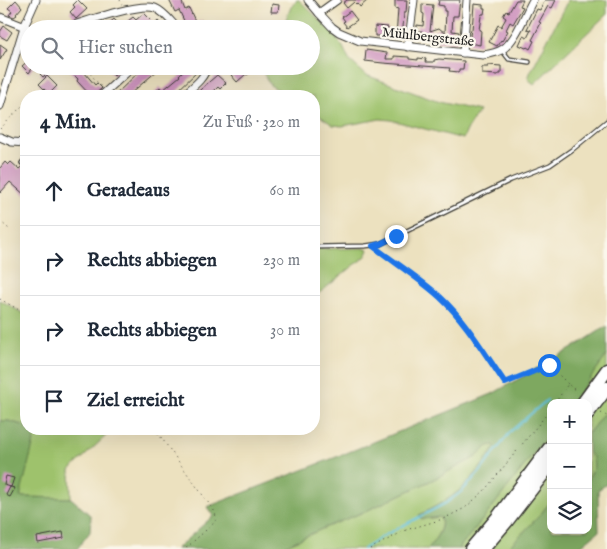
<!DOCTYPE html>
<html lang="de">
<meta charset="utf-8">
<style>
body{margin:0;font-family:"IM FELL English",serif;background:#f6f6f7;color:#1f2937}
.controls{position:absolute;right:15px;bottom:15px;display:grid;overflow:hidden;border-radius:10px;box-shadow:0 5px 20px #0002}
.controls button{width:45px;height:45px;display:grid;place-items:center;padding:0;border:0;border-bottom:1px solid #e0e1e3;background:#fff;color:#1f2937;font:25px sans-serif}
.stop{position:absolute;width:15px;height:15px;margin:-11px;border:4px solid #1a73e8;border-radius:50%;background:#fff}
.stop.end{background:#1a73e8;border-color:#fff;box-shadow:0 1px 5px #0008}
.list{margin:0;padding:0;list-style:none}
h2{display:flex;justify-content:space-between;align-items:center;height:65px;margin:0;padding:0 20px;font-size:21px}
h2 small{font-size:16px;font-weight:400;color:#747a83}
.list li{display:grid;grid-template-columns:32px 1fr auto;gap:15px;align-items:center;box-sizing:border-box;height:70px;padding:0 20px;border-top:1px solid #e0e1e3}
.list b{display:block;font-size:19px;white-space:nowrap}
.list em{font-size:16px;font-style:normal;color:#747a83}
.icon{flex:none;width:28px;height:28px;fill:none;stroke:currentColor;stroke-width:2;stroke-linecap:round;stroke-linejoin:round}
.map{position:relative;flex:none;width:607px;height:549px;overflow:hidden}
.search{position:absolute;background:#fff;box-shadow:0 5px 20px #0002;left:20px;top:20px;width:300px;height:55px;display:flex;align-items:center;gap:12px;box-sizing:border-box;padding:0 18px;border-radius:28px;color:#747a83;font-size:19px}
.panel{position:absolute;background:#fff;box-shadow:0 5px 20px #0002;left:20px;top:90px;width:300px;height:345px;border-radius:20px}
.map>svg:first-child{display:block}
.green{fill:#9ec26c;stroke:#5d6f44}
.forest{fill:#7ea860;stroke:#4d623e}
.lines{fill:none;stroke-linecap:round;stroke-linejoin:round}
.stream{stroke:#5cbfda;stroke-width:2}
.building{fill:#cd92bd}
.service-casing{stroke:#3b3a34;stroke-width:5.5}
.minor-casing{stroke:#3b3a34;stroke-width:9}
.motorway-casing{stroke:#3b3a34;stroke-width:15}
.path{stroke:#3b3a34;stroke-width:1;stroke-dasharray:1 4;stroke-linecap:butt}
.service{stroke:#fff;stroke-width:3}
.minor{stroke:#fff;stroke-width:7}
.motorway{stroke:#fff;stroke-width:12}
.route{stroke:#1a73e8;stroke-width:6}
.labels{text-anchor:middle;dominant-baseline:central;stroke-width:4.5;stroke-linejoin:round;paint-order:stroke}
.street-label{font-size:14px;fill:#1c1c1c;stroke:#fbf7ec}
</style>
<div class="map">
<svg width="607" height="549" viewBox="0 0 607 549">
<rect width="100%" height="100%" fill="#fbf7ec"/>
<filter id="ink" filterUnits="userSpaceOnUse"><feTurbulence type="fractalNoise" baseFrequency=".02" numOctaves="2"/><feDisplacementMap in="SourceGraphic" scale="10" xChannelSelector="R" yChannelSelector="G"/><feConvolveMatrix kernelMatrix="1 2 1 2 8 2 1 2 1" color-interpolation-filters="sRGB"/></filter>
<filter id="wash" filterUnits="userSpaceOnUse"><feTurbulence type="fractalNoise" baseFrequency=".0096" numOctaves="4" result="noise"/><feDisplacementMap in="SourceGraphic" scale="20" xChannelSelector="R" yChannelSelector="G"/><feGaussianBlur stdDeviation="1.12" result="paint"/><feColorMatrix in="noise" values="0 0 0 0 0 0 0 0 0 0 0 0 0 0 0 0 0 1.4 0 .05"/><feComposite in="paint" operator="in"/></filter>
<g filter="url(#wash)">
<rect width="100%" height="100%" fill="#ece1bf"/>
<g class="green">
<polygon points="297,0 299,0 332,32 343,47 349,60 366,75 439,102 479,111 469,126 463,139 391,120 380,119 342,126 333,125 314,112 314,96 289,96 270,85 264,74 263,66 311,66 311,29 282,29 291,7"/>
<polygon points="568,0 607,0 607,14 534,84 528,79 530,73"/>
<polygon points="367,248 369,250 366,256 314,297 314,249"/>
<polygon points="0,300 26,315 26,426 9,421 0,421"/>
<polygon points="607,355 607,416 603,414 588,434 588,403 572,403"/>
<polygon points="37,429 113,429 70,470 71,498 19,497"/>
<polygon points="551,431 551,501 539,516 507,549 458,549 487,514"/>
<path d="M494,444l1,3c-10,15 -21,31 -35,43 -12,10 -27,18 -40,25l2,4 18,-2c5,11 -6,23 -12,32h-150l46,-21 42,-17 64,-30 46,-24 12,-11z"/>
<polygon points="588,452 593,457 594,467 588,481"/>
</g>
<g class="forest">
<path d="M607,326v29l-35,48h-21v28l-64,83 -29,35h-30c6,-9 18,-21 12,-32l-18,2 -2,-1 -1,-3c14,-7 29,-15 41,-25 14,-12 25,-28 35,-43l-1,-2 -6,1 -12,11 -46,24 -64,30 -42,17 -46,21h-102l37,-33 -6,-9 137,-53 148,-60 79,-45z"/>
<polygon points="603,414 607,416 607,484 598,490 599,531 577,549 507,549 539,516 551,501 551,530 588,530 588,481 594,467 593,457 588,452 588,434"/>
<polygon points="0,421 9,421 26,426 26,429 37,429 20,497 71,498 91,516 90,532 77,549 0,549"/>
</g>
<g class="lines">
<polyline class="stream" points="363,549 385,535 446,503 461,492 480,472 511,431 547,400"/>
</g>
<g id="blocks">
<g class="building">
<polygon points="16,0 22,7 16,14 17,15 14,17 9,15 12,11 8,8"/>
<polygon points="78,0 87,9 76,19 70,12 75,7 73,5"/>
<polygon points="169,0 181,0 185,10 189,8 196,23 202,20 205,29 193,29 191,23 186,25 179,10 175,12"/>
<polygon points="347,0 368,0 360,7 358,4 357,5 354,2 347,8 343,3"/>
<polygon points="395,0 407,0 406,13 404,13 403,28 405,28 404,37 396,36 398,9 395,8"/>
<polygon points="439,0 460,0 458,16 453,16 452,31 459,32 458,42 444,41 443,42 431,41 432,37 419,36 421,35 422,31 417,31 417,25 423,26 424,14 422,13 422,4 433,5 430,31 439,28 445,33 446,11 444,11 444,6 438,5"/>
<polygon points="516,0 523,0 520,6 523,7 513,24 510,22 506,30 508,31 502,41 501,40 497,46 489,42 498,25 501,27 505,20 506,18 503,16 506,11 509,12"/>
<polygon points="545,0 556,0 552,8 548,6 539,22 541,23 532,40 534,41 530,49 527,47 526,48 519,45 523,36 527,38 531,30 527,29 537,9 540,10"/>
<polygon points="272,4 279,5 278,12 271,12"/>
<polygon points="474,4 483,5 483,8 485,8 484,14 482,14 481,16 479,30 481,30 480,45 469,43 471,29 472,30"/>
<polygon points="350,11 357,20 347,27 343,22 345,21 342,17"/>
<polygon points="144,13 155,24 158,21 165,29 141,29 134,22 131,25 128,21 133,17 136,20"/>
<polygon points="114,19 123,29 96,29 102,23 105,27"/>
<polygon points="4,26 12,32 7,40 0,36 0,32"/>
<polygon points="375,26 388,27 387,35 384,35 384,36 375,36"/>
<polygon points="0,44 7,49 0,60"/>
<polygon points="366,50 387,53 386,59 394,59 394,56 409,57 409,59 418,60 418,58 426,59 425,62 434,62 434,60 439,59 464,61 463,69 459,69 459,72 449,71 450,68 383,63 365,61"/>
<polygon points="29,60 29,66 34,66 29,73 22,66"/>
<polygon points="488,65 501,66 501,74 498,74 498,75 482,74 482,67 488,67"/>
<polygon points="48,66 55,66 43,77 40,74"/>
<polygon points="65,66 79,66 95,85 97,83 102,88 93,96 91,96 77,81 78,79"/>
<polygon points="109,66 125,66 114,76 107,68"/>
<polygon points="145,66 154,66 158,70 130,94 132,96 114,96"/>
<polygon points="188,66 198,66 200,69 172,96 158,96 155,92 160,87 163,90 180,76 179,75"/>
<polygon points="241,66 246,66 251,72 247,75 246,74 237,82 231,75"/>
<polygon points="217,75 226,83 220,89 218,87 211,94 213,96 193,96"/>
<polygon points="47,76 57,86 49,94 39,84"/>
<polygon points="5,162 8,165 11,162 19,169 26,163 26,196 10,182 0,193 0,168"/>
<polygon points="6,476 14,478 11,487 4,485"/>
<polygon points="10,487 15,488 10,497 6,495"/>
<polygon points="63,532 64,538 38,543 37,537"/>
</g>
</g>
</g>
<g filter="url(#ink)">
<use href="#blocks" fill-opacity="0" stroke="#3b3a34" stroke-width="1"/>
<g class="lines">
<g class="service-casing">
<g id="service">
<polyline points="502,50 509,59 529,62"/>
<polyline points="51,96 59,96"/>
<polyline points="22,163 26,158"/>
<polyline points="314,247 365,246 380,244 511,180 550,165 573,149 607,121"/>
</g>
</g>
<g class="minor-casing">
<g id="minor">
<path d="M308,0l11,13 13,14 7,5 21,9 123,14c7,-1 14,-2 20,-6 13,-9 22,-35 30,-49"/>
<polyline points="319,13 337,0"/>
<polyline points="0,17 30,29"/>
<path d="M62,29c19,-6 77,-27 93,-21 10,4 16,14 23,21"/>
<polyline points="408,47 414,0"/>
<polyline points="463,53 467,0"/>
<polyline points="101,96 134,66"/>
<path d="M182,96c9,-8 23,-17 25,-30"/>
<polyline points="0,106 24,27 36,0"/>
<polyline points="0,137 12,142 26,143"/>
</g>
</g>
<g class="motorway-casing">
<g id="motorway">
<polyline points="583,403 607,370"/>
<polyline points="588,413 607,388"/>
<polyline points="471,549 497,518 551,446"/>
<polyline points="483,549 507,521 551,464"/>
</g>
</g>
<g class="path">
<polyline points="120,0 122,5"/>
<polyline points="84,66 102,88"/>
<polyline points="0,129 22,106 26,104"/>
<polyline points="0,221 9,229"/>
<path d="M377,249c21,17 45,31 65,50 25,25 44,55 63,84l44,-18 19,19"/>
<polyline points="0,299 26,314"/>
<polyline points="555,403 568,384 576,391"/>
<polyline points="601,413 607,416"/>
<polyline points="155,429 215,512 216,518 215,522 185,549"/>
<polyline points="370,549 406,530 443,519 465,508 484,491 551,409"/>
</g>
<use href="#service" class="service"/>
<use href="#minor" class="minor"/>
<use href="#motorway" class="motorway"/>
</g>
</g>
<g class="lines" filter="url(#ink)">
<path class="route" d="M396,236l-16,8 -7,2c22,17 46,32 67,51 26,24 45,57 65,86l44,-18"/>
</g>
<g class="labels">
<g class="street-label">
<text transform="translate(428 37) rotate(6)">Mühlbergstraße</text>
</g>
</g>
</svg>
<div class="controls">
<button>+</button>
<button>−</button>
<button><svg class="icon" aria-label="layers" viewBox="0 0 24 24"><path d="M12 4l9 5-9 5-9-5zM3 14l9 5 9-5"/></svg></button>
</div>
<div class="stop" style="left:549px;top:365px"></div>
<div class="stop end" style="left:396px;top:236px"></div>
<div class="search"><svg class="icon" aria-label="search" viewBox="0 0 24 24"><circle cx="10" cy="10" r="6"/><path d="M15 15l6 6"/></svg>Hier suchen</div>
<section class="panel">
<h2>4 Min.<small>Zu Fuß · 320 m</small></h2>
<ul class="list">
<li><svg class="icon" aria-label="ahead" viewBox="0 0 24 24"><path d="M12 20V5M6 11l6-6 6 6"/></svg><div><b>Geradeaus</b></div><em>60 m</em></li>
<li><svg class="icon" aria-label="right" viewBox="0 0 24 24"><path d="M7 20v-9h11M14 6l5 5-5 5"/></svg><div><b>Rechts abbiegen</b></div><em>230 m</em></li>
<li><svg class="icon" aria-label="right" viewBox="0 0 24 24"><path d="M7 20v-9h11M14 6l5 5-5 5"/></svg><div><b>Rechts abbiegen</b></div><em>30 m</em></li>
<li><svg class="icon" aria-label="arrive" viewBox="0 0 24 24"><path d="M6 21V4h12l-3 4 3 4H6"/></svg><div><b>Ziel erreicht</b></div></li>
</ul>
</section>
</div>
